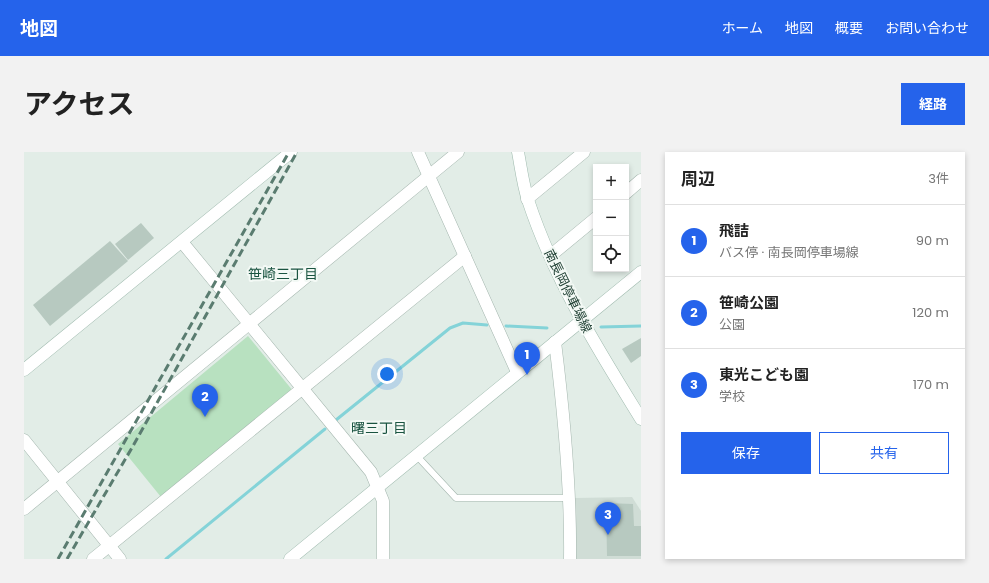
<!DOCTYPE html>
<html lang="ja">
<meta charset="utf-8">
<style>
body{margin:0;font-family:Poppins,"Noto Sans JP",sans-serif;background:#f2f2f2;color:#222}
.controls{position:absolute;right:12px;top:12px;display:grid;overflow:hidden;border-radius:0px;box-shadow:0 2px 6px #0003}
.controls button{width:36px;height:36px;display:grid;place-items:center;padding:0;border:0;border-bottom:1px solid #e0e0e0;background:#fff;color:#222;font:20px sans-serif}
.you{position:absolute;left:363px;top:222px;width:14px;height:14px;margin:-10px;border:3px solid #fff;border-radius:50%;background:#1a73e8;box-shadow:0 0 0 6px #1a73e833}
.badge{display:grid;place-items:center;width:26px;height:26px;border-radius:50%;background:#2563eb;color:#fff;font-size:13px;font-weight:700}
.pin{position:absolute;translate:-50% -33px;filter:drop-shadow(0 1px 2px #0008)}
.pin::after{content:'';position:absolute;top:21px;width:14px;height:12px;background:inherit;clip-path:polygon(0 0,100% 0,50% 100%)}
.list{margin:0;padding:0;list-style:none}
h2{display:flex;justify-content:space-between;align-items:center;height:52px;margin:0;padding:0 16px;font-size:17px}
h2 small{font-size:13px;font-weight:400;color:#767676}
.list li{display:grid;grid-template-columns:26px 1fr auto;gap:12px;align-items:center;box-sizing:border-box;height:72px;padding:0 16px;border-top:1px solid #e0e0e0}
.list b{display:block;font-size:15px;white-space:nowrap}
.list p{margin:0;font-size:13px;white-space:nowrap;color:#767676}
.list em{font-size:13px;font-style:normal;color:#767676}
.actions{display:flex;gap:8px;padding:12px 16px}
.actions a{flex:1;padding:9px 0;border:1px solid #2563eb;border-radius:0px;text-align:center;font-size:14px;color:#2563eb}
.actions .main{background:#2563eb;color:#fff}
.icon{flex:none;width:22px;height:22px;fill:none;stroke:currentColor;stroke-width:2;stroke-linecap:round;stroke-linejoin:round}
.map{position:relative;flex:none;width:617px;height:407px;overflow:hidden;border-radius:0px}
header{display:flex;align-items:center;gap:24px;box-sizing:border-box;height:56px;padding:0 20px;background:#2563eb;color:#fff}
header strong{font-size:19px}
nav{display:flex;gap:22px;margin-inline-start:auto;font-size:14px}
.intro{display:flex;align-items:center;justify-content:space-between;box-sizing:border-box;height:96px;padding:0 24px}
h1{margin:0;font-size:28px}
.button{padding:10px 18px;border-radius:0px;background:#2563eb;color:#fff;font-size:14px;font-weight:700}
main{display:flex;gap:24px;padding:0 24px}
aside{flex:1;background:#fff;border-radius:0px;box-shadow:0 2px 6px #0003}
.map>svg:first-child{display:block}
.built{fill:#d0ddd6}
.green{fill:#b8e1c0}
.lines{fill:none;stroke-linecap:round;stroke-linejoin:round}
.stream{stroke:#84d3d8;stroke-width:3}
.building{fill:#b7c9c0}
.lane-casing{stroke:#a4b6ae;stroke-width:7}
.street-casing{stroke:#a4b6ae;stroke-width:13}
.secondary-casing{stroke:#9fbaae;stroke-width:13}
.lane{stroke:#fff;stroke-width:6}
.street{stroke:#fff;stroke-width:12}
.secondary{stroke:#fff;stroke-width:12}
.rail{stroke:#5a7c70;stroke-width:3;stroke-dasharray:8 4;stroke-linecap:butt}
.labels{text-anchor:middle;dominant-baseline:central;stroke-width:4;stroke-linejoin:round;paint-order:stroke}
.street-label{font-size:13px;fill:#204034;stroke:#f3f9f5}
.neighbourhood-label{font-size:14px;fill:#1a5441;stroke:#f3f9f5}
</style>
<header>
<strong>地図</strong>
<nav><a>ホーム</a><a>地図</a><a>概要</a><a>お問い合わせ</a></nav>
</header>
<div class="intro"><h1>アクセス</h1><a class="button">経路</a></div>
<main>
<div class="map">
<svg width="617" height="407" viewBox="0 0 617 407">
<rect width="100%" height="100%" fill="#e2ede7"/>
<polygon class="built" points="608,345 617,359 617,407 552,407 551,346"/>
<polygon class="green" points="224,184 269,239 137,345 94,292"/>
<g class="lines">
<g class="stream">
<polyline points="482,174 523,176"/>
<polyline points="577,175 617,174"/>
<polyline points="312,268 426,176 439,171 463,173"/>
<polyline points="142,407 301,277"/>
</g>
</g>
<g class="building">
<polygon points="117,71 130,86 104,108 91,92"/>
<polygon points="86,89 104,109 26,174 9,153"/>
<polygon points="617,186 617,204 607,211 598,197"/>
<polygon points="582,351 609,352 610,374 617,374 617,404 583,404"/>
</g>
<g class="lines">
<g class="lane-casing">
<polyline id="lane" points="392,303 432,346 546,346"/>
</g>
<g class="street-casing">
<g id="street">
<polyline points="394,0 493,220"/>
<polyline points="602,41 617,28"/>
<polyline points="503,47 560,0"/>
<polyline points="158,90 347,320 359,349 359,407"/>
<polyline points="526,104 572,66"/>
<path d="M531,190c9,72 16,144 15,217"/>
<polyline points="0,288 96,407"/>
<polyline points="0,357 434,0"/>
<polyline points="69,407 441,104"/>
</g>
</g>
<g class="secondary-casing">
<g id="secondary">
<path d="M494,0c3,16 5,33 10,48 26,79 69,148 113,219"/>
<polyline points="0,218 267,0"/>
<polyline points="266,407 617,120"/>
</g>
</g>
<use href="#lane" class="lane"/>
<use href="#street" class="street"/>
<use href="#secondary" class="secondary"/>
<g class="rail">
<polyline points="34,407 265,0"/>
<polyline points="43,407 109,294 273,0"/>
</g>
</g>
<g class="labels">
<g class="street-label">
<text transform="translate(544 139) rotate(64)">南長岡停車場線</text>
</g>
<g class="neighbourhood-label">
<text x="259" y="122">笹崎三丁目</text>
<text x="355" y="276">曙三丁目</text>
</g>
</g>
</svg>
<div class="controls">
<button>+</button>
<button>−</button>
<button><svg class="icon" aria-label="locate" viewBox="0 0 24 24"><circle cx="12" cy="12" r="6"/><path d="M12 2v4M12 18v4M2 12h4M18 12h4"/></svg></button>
</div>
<div class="you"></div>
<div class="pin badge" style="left:503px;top:223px">1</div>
<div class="pin badge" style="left:181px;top:265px">2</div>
<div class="pin badge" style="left:584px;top:383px">3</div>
</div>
<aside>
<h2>周辺<small>3件</small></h2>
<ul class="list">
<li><span class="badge">1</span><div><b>飛詰</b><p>バス停 · 南長岡停車場線</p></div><em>90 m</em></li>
<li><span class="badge">2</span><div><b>笹崎公園</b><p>公園</p></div><em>120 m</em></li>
<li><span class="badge">3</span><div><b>東光こども園</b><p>学校</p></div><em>170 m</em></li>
</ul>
<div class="actions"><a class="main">保存</a><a>共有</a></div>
</aside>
</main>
